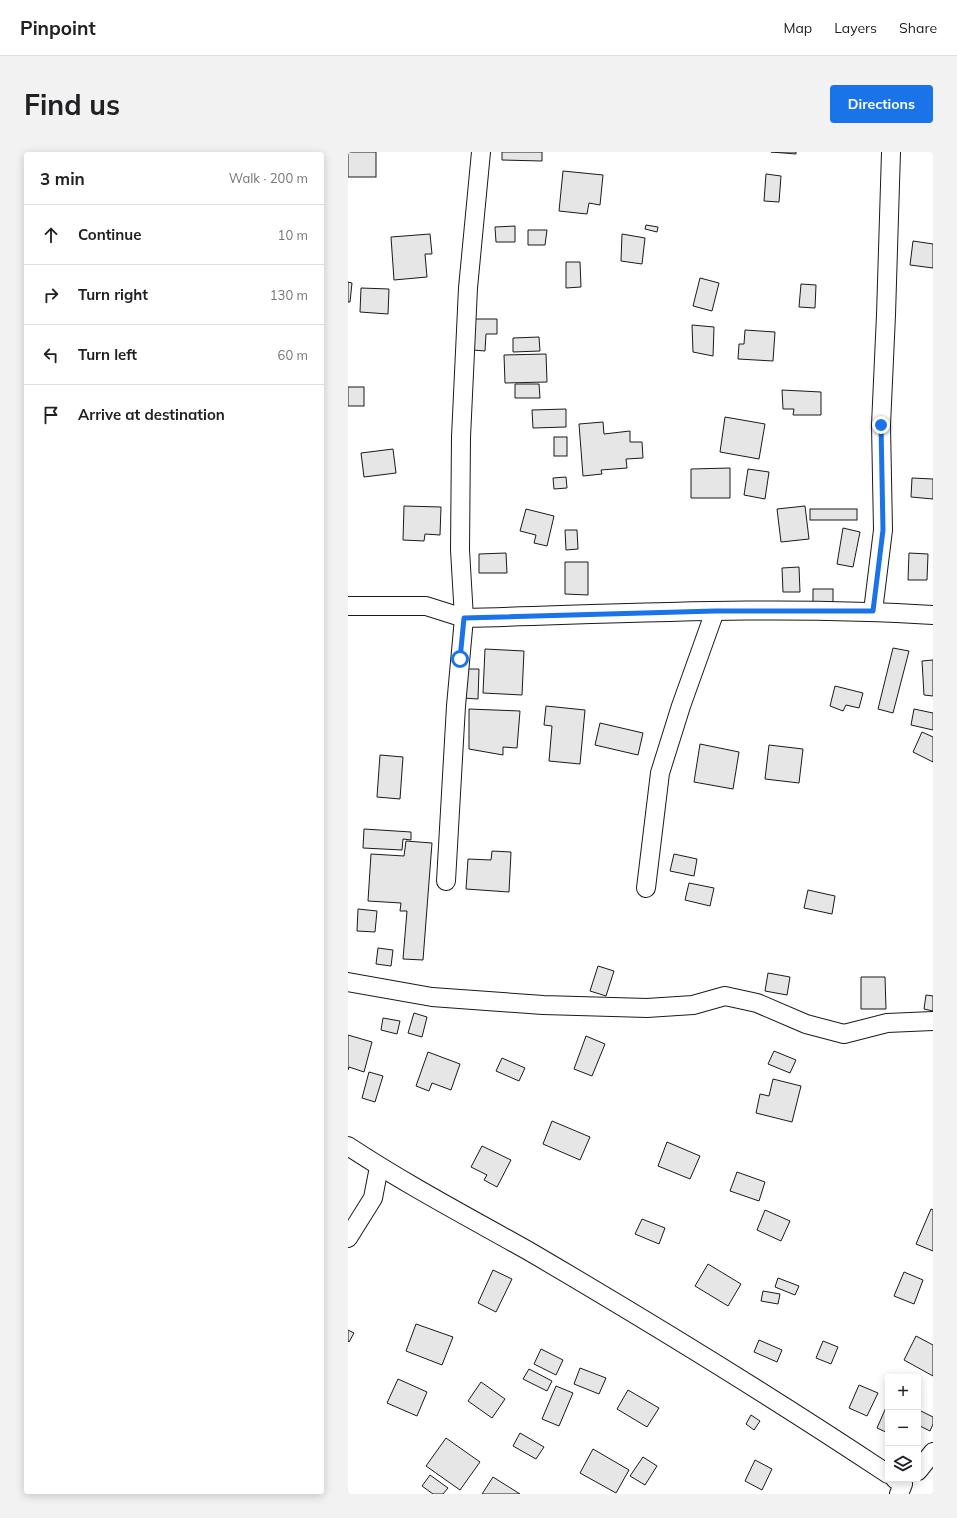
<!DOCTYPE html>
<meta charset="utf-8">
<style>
body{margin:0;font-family:Mulish,sans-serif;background:#f2f2f2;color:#202124}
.controls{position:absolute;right:12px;bottom:12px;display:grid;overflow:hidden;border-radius:4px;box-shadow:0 2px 10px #0003}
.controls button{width:36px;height:36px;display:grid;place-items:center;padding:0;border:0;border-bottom:1px solid #e0e0e0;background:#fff;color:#202124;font:20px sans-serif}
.stop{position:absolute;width:12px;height:12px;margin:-9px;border:3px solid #1a73e8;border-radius:50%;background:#fff}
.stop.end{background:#1a73e8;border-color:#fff;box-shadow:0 1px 4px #0008}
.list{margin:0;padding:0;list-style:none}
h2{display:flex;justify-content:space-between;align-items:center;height:52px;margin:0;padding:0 16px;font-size:17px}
h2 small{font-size:13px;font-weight:400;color:#757577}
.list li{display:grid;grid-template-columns:26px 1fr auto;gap:12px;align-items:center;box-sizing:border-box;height:60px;padding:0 16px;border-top:1px solid #e0e0e0}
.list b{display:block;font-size:15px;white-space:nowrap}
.list em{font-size:13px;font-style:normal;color:#757577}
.icon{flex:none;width:22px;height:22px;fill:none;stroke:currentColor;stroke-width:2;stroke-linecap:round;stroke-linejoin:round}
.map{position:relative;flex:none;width:585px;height:1342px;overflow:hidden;border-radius:4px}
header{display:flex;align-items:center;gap:24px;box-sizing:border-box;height:56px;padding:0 20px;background:#fff;border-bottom:1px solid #e0e0e0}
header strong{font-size:19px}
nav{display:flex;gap:22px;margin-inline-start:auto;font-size:14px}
.intro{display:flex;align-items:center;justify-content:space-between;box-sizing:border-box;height:96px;padding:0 24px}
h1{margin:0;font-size:28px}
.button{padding:10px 18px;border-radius:4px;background:#1a73e8;color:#fff;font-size:14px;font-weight:700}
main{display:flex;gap:24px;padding:0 24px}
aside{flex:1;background:#fff;border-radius:4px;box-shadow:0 2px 10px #0003}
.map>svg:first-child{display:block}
.building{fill:#e6e6e6;stroke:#1a1a1a}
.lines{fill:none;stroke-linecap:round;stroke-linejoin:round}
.street-casing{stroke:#1a1a1a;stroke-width:20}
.street{stroke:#fff;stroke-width:18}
.route{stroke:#1a73e8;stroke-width:5}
</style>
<header>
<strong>Pinpoint</strong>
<nav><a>Map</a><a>Layers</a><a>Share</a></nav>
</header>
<div class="intro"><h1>Find us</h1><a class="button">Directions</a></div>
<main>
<aside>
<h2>3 min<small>Walk · 200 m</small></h2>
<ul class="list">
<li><svg class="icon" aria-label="ahead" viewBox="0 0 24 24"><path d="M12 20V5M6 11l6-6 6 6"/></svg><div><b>Continue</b></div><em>10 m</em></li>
<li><svg class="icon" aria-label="right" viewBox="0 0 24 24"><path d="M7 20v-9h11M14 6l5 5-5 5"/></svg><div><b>Turn right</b></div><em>130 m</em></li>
<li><svg class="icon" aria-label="left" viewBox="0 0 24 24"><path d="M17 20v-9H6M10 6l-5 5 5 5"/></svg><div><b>Turn left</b></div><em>60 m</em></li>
<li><svg class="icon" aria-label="arrive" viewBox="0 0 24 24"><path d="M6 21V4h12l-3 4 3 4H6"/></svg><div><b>Arrive at destination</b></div></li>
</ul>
</aside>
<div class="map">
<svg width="585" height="1342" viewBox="0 0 585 1342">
<rect width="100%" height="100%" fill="#fff"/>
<g class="building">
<rect x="0" y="0" width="28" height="25"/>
<polygon points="154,0 194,0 194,9 154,8"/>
<polygon points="423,0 448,0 448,2"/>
<polygon points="215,19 255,23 252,53 241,51 239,62 211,59"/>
<polygon points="418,22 433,24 431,50 416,49"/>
<polygon points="298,73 310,75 309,80 297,77"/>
<polygon points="167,74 167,90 148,90 147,75"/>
<polygon points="180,78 199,78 197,93 180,93"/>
<polygon points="82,82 84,102 77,102 79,125 46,128 43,85"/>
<polygon points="274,82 297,86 294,112 273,109"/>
<polygon points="565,89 585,92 585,116 562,113"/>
<polygon points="218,110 232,110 233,135 218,136"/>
<polygon points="352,126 371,131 364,159 345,154"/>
<polygon points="0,130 4,131 2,150 0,150"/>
<polygon points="453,132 468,133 467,156 451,155"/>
<polygon points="13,136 41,137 40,162 12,160"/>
<polygon points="125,167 149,167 149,182 138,182 137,199 125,198"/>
<polygon points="344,173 366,175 365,204 345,200"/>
<polygon points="397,178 427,180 425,209 390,207 391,192 396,192"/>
<polygon points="191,185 192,199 165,200 165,186"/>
<polygon points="198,202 199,230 157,231 156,203"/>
<polygon points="167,232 191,232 192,246 167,246"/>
<rect x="0" y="235" width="16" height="19"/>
<polygon points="434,238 473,240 473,263 445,263 446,257 435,257"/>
<polygon points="218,257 218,275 185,276 184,258"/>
<polygon points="377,265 417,272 411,307 372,300"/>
<polygon points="255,270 256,282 282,279 282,290 294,290 295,306 278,307 279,316 253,318 254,322 235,324 231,272"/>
<rect x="206" y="285" width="13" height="19"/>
<polygon points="45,297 48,321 16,325 13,301"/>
<polygon points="382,316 382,346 343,346 343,317"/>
<polygon points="400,317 421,320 417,347 396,343"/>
<polygon points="218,325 219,336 206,337 205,326"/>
<polygon points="564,326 585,327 585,347 563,345"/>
<polygon points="56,354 93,355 92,383 77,382 76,389 55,388"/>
<polygon points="457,354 461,387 433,390 429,357"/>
<polygon points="178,357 206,364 199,394 186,391 188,383 172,379"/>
<rect x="462" y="357" width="47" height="11"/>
<polygon points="495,376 512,380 505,415 489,412"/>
<polygon points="217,378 229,378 230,397 218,398"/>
<polygon points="158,401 159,421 131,421 131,402"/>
<polygon points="561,401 580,402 579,428 560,428"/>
<polygon points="217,410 240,410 240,443 217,442"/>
<polygon points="451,415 452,440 435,440 434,416"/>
<rect x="465" y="437" width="20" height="15"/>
<polygon points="545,496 561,499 545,561 530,557"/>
<polygon points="137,497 176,499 174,543 135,541"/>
<polygon points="585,508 585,544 576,543 574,509"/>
<polygon points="116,517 131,517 130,547 115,546"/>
<polygon points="487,534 515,541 511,556 498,553 495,559 482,554"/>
<polygon points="198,554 237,558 232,612 201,609 204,574 196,573"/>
<polygon points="121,557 172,559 169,596 155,595 155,603 121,597"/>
<polygon points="566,557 585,561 585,578 563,573"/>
<polygon points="252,571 295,581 290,603 247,593"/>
<polygon points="574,580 585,585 585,610 565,600"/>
<polygon points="352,592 391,600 385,637 346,630"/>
<polygon points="421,593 455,597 451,631 417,627"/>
<polygon points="32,603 55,605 52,647 29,645"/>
<polygon points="16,677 63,680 63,688 55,687 54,698 15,696"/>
<polygon points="58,689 84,691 75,808 55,807 59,759 52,759 53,751 20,749 23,702 56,704"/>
<polygon points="144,699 163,700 161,740 118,737 120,707 143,708"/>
<polygon points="326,702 349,707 346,724 322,719"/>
<polygon points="341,731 366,736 362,754 337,748"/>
<polygon points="460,738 487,744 484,762 456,756"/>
<polygon points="10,757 29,759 27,780 9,779"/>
<polygon points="30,796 45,798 43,814 28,812"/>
<polygon points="250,814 266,819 258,844 242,839"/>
<polygon points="420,821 442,825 439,843 417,839"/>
<polygon points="513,825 537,825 538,857 513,857"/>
<polygon points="578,843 585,844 585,859 576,857"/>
<polygon points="66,861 79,865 74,885 60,881"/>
<polygon points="35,866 52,869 49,882 33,878"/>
<polygon points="0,883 24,890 16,920 1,915 0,918"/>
<polygon points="238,884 257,892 244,924 226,917"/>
<polygon points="426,899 448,908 442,921 420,912"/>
<polygon points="80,900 112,912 103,938 84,931 81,939 68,934"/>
<polygon points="154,906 177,916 171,929 148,919"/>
<polygon points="21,920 35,924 27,950 14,946"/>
<polygon points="425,927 453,934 444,970 408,961 412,942 421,944"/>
<polygon points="204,969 242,985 232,1008 195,992"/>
<polygon points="319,990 352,1004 342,1027 310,1014"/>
<polygon points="134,994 163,1008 149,1035 136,1028 139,1023 123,1015"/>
<polygon points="389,1020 417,1030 411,1049 382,1039"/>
<polygon points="583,1057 585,1058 585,1099 568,1092"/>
<polygon points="417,1058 442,1069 433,1089 409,1078"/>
<polygon points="294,1067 317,1076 311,1092 287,1082"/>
<polygon points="360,1112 393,1132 380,1154 347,1134"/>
<polygon points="145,1118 164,1127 148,1160 130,1151"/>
<polygon points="556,1120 575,1128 566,1152 546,1144"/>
<polygon points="430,1126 451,1134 447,1143 427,1135"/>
<polygon points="415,1139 432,1142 430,1152 413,1149"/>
<polygon points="68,1172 105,1185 94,1213 58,1199"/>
<polygon points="0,1178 6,1181 1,1190 0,1189"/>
<polygon points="568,1184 585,1193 585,1224 556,1208"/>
<polygon points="411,1188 434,1198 429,1210 406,1200"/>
<polygon points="475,1189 490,1195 483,1212 468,1206"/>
<polygon points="193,1197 215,1208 208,1223 186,1212"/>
<polygon points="232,1216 258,1226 251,1242 226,1232"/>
<polygon points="181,1217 204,1229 199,1239 175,1227"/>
<polygon points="50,1227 79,1240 69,1264 39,1251"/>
<polygon points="133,1230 157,1247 144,1266 120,1249"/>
<polygon points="511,1233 530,1241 519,1264 501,1256"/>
<polygon points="208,1234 225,1241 211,1274 194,1267"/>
<polygon points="280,1238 311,1256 299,1275 269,1257"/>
<polygon points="540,1251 540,1281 529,1276"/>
<polygon points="571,1258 585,1265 585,1272 582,1279 570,1273"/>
<polygon points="403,1263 412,1269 406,1278 398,1272"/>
<polygon points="172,1281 196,1295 188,1307 165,1294"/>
<polygon points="98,1286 132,1310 112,1338 78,1314"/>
<polygon points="245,1297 281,1318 268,1341 232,1321"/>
<polygon points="295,1305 309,1314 297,1333 282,1324"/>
<polygon points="407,1308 424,1317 414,1338 397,1329"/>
<polygon points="82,1323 100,1336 95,1342 85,1342 74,1334"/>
<polygon points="145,1325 172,1342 134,1342"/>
</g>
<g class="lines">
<g class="street-casing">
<g id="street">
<path d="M0,454h78l38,12c156,-4 313,-13 469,-3"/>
<polyline points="525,459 535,378 533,273 538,163 543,0"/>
<polyline points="98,729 108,554 116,466 112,398 113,285 120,136 133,0"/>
<polyline points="298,736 312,621 333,554 367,459"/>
<polyline points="0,830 84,845 195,853 299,856 345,853 377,844 409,851 458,872 496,882 539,871 585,869"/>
<path d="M0,994c59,39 122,72 184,107 121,71 240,144 356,221"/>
<polyline points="0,1086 25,1046 31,1015"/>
<polyline points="570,1319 585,1300"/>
<polyline points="547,1327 555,1332 551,1342"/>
</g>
</g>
<use href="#street" class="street"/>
</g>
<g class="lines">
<polyline class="route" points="112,507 116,466 367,459 525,459 535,378 533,273"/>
</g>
</svg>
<div class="controls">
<button>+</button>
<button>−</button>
<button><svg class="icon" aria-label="layers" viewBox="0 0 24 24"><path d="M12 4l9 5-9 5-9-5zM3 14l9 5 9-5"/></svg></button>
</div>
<div class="stop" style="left:112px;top:507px"></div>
<div class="stop end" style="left:533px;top:273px"></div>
</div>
</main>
